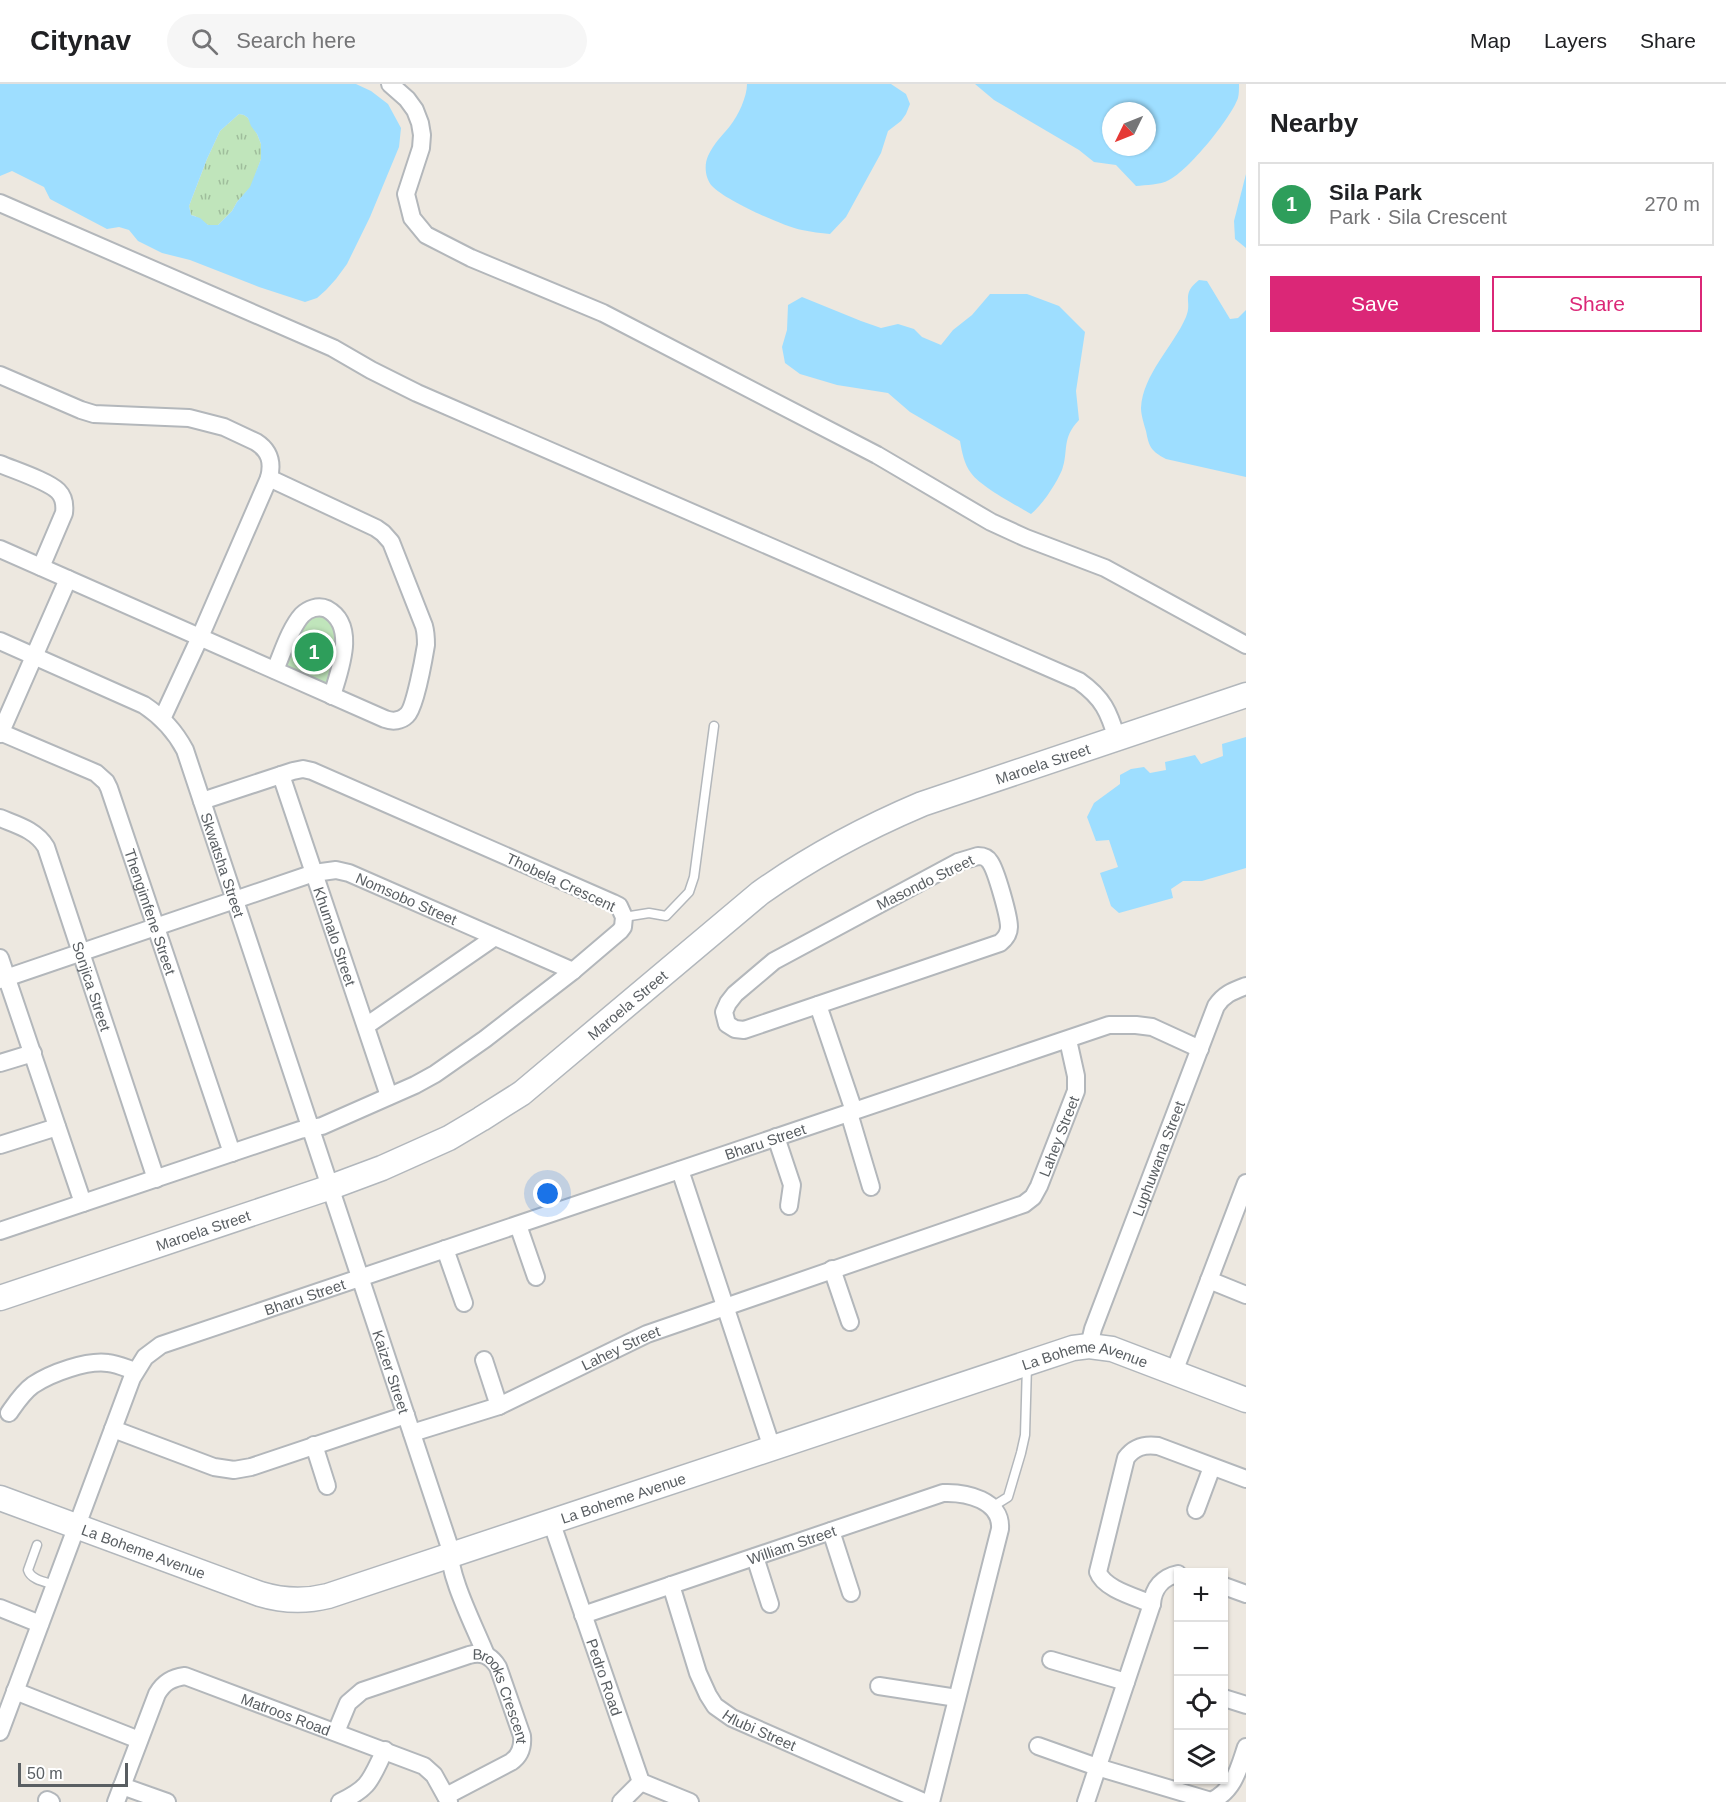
<!DOCTYPE html>
<meta charset="utf-8">
<style>
body{margin:0;font-family:Arial,sans-serif;background:#f6f6f6;color:#202124}
.controls{position:absolute;right:18px;bottom:18px;display:grid;overflow:hidden;border-radius:0px;box-shadow:0 2px 4px #0004}
.controls button{width:54px;height:54px;display:grid;place-items:center;padding:0;border:0;border-bottom:2px solid #e0e0e0;background:#fff;color:#202124;font:30px sans-serif}
.compass{position:absolute;left:1102px;top:18px;width:54px;height:54px;border-radius:50%;background:#fff;box-shadow:0 2px 4px #0004;rotate:227deg}
.scale{position:absolute;left:18px;bottom:15px;width:110px;box-sizing:border-box;padding-left:6px;border:3px solid #595e62;border-top:0;font-size:16px;line-height:21px;white-space:nowrap;color:#595e62;-webkit-text-stroke:4px #fff;paint-order:stroke}
.you{position:absolute;left:548px;top:1110px;width:21px;height:21px;margin:-15px;border:4px solid #fff;border-radius:50%;background:#1a73e8;box-shadow:0 0 0 9px #1a73e833}
.badge{display:grid;place-items:center;width:39px;height:39px;border-radius:50%;background:#db2777;color:#fff;font-size:20px;font-weight:700}
.pin{position:absolute;translate:-50% -50%;border:3px solid #fff;box-shadow:0 2px 6px #0006}
.list{margin:0;padding:0;list-style:none}
h2{display:flex;justify-content:space-between;align-items:center;height:78px;margin:0;padding:0 24px;font-size:26px}
h2 small{font-size:20px;font-weight:400;color:#757577}
.list li{display:grid;grid-template-columns:39px 1fr auto;gap:18px;align-items:center;box-sizing:border-box;height:84px;margin:0 12px 12px;padding:0 12px;border:2px solid #e0e0e0;border-radius:0px}
.list b{display:block;font-size:22px;white-space:nowrap}
.list p{margin:0;font-size:20px;white-space:nowrap;color:#757577}
.list em{font-size:20px;font-style:normal;color:#757577}
.actions{display:flex;gap:12px;padding:18px 24px}
.actions a{flex:1;padding:14px 0;border:2px solid #db2777;border-radius:0px;text-align:center;font-size:21px;color:#db2777}
.actions .main{background:#db2777;color:#fff}
.icon{flex:none;width:33px;height:33px;fill:none;stroke:currentColor;stroke-width:2;stroke-linecap:round;stroke-linejoin:round}
.map{position:relative;flex:none;width:1246px;height:1718px;overflow:hidden}
header{display:flex;align-items:center;gap:36px;box-sizing:border-box;height:84px;padding:0 30px;background:#fff;border-bottom:2px solid #e0e0e0}
header strong{font-size:28px}
nav{display:flex;gap:33px;margin-inline-start:auto;font-size:21px}
.search{width:420px;height:54px;background:#f6f6f6;display:flex;align-items:center;gap:15px;box-sizing:border-box;padding:0 21px;border-radius:33px;color:#757577;font-size:22px}
main{display:flex}
aside{flex:1;background:#fff}
.map>svg:first-child{display:block}
.grass{fill:url(#grass-tufts)}
.park{fill:#c0e5bb}
.water{fill:#9edeff;fill-rule:evenodd}
.lines{fill:none;stroke-linecap:round;stroke-linejoin:round}
.lane-casing{stroke:#b3b7bb;stroke-width:11}
.street-casing{stroke:#b3b7bb;stroke-width:20}
.secondary-casing{stroke:#b2b7bc;stroke-width:27}
.lane{stroke:#fff;stroke-width:8}
.street{stroke:#fff;stroke-width:16}
.secondary{stroke:#fff;stroke-width:24}
.labels{text-anchor:middle;dominant-baseline:central;stroke-width:4.5;stroke-linejoin:round;paint-order:stroke}
.street-label{font-size:15px;fill:#595e62;stroke:#fff}
</style>
<header>
<strong>Citynav</strong>
<div class="search"><svg class="icon" aria-label="search" viewBox="0 0 24 24"><circle cx="10" cy="10" r="6"/><path d="M15 15l6 6"/></svg>Search here</div>
<nav><a>Map</a><a>Layers</a><a>Share</a></nav>
</header>
<main>
<div class="map">
<svg width="1246" height="1718" viewBox="0 0 1246 1718">
<defs>
<pattern id="grass-tufts" width="24" height="20" patternUnits="userSpaceOnUse" patternTransform="scale(1.5)"><rect width="24" height="20" fill="#c0e5bb"/><path d="M3 7l-1-3M5 7V3M7 7l1-3M15 17l-1-3M17 17v-4M19 17l1-3" fill="none" stroke="#9fbd9b"/></pattern>
</defs>
<rect width="100%" height="100%" fill="#ede8e0"/>
<polygon class="grass" points="239,30 244,31 248,34 257,50 261,60 261,75 251,103 237,118 232,127 218,141 208,141 195,132 191,131 189,122 207,75 220,47"/>
<polygon class="park" points="314,530 329,533 339,557 329,597 323,600 288,584 286,576 305,536"/>
<g class="water">
<path d="M0,0h356l15,7 17,13 13,24 -2,19 -29,70 -23,47 -11,15 -10,11 -9,8 -12,4 -46,-15 -69,-27 -28,-7 -24,-12 -9,-11 -10,-3 -12,2 -57,-30 -6,-12 -32,-16 -12,5zM239,30l5,1 4,3 3,8 6,8 4,10v15l-11,28 -13,15 -5,9 -14,14h-10l-8,-7 -9,-3 -2,-9 18,-47 13,-28z"/>
<path d="M747,0h144l15,10 4,10 -4,10 -5,7 -13,10 -7,22 -35,64 -16,17c-9,-1 -19,-2 -28,-4 -20,-4 -77,-30 -90,-44 -7,-8 -8,-21 -4,-30 6,-13 13,-19 22,-30 8,-10 17,-29 17,-42z"/>
<path d="M975,0h264c0,5 0,10 -1,14 -7,20 -50,73 -69,82 -9,5 -23,5 -33,6l-20,-21 -22,-3 -15,-12 -85,-50zM1111,27h36v36h-36z"/>
<polygon points="1246,90 1246,164 1235,155 1234,137"/>
<path d="M1199,196l8,1 23,38 8,-1 8,-8v167l-80,-18c-15,-8 -17,-12 -20,-28 -2,-7 -5,-16 -5,-23 2,-34 32,-61 45,-91 7,-16 -6,-22 13,-37z"/>
<path d="M990,210h37l32,12 26,26 -9,59 3,29c-18,19 -10,30 -17,50 -6,14 -19,34 -31,44 -15,-9 -50,-27 -60,-41 -7,-9 -9,-21 -11,-32l-50,-29 -22,-19 -51,-8 -37,-11 -15,-11 -3,-16 5,-17 1,-25 14,-8 59,24 20,7 17,-4 16,5 8,8 19,8 12,-15 19,-15z"/>
<polygon points="1246,653 1246,784 1202,797 1183,797 1171,805 1173,814 1119,829 1111,822 1100,789 1118,783 1109,756 1096,757 1087,733 1094,719 1120,700 1120,691 1131,685 1144,683 1150,689 1166,686 1165,678 1195,671 1201,680 1223,672 1222,660"/>
</g>
<g class="lines">
<g class="lane-casing">
<g id="lane">
<polyline points="624,833 649,829 666,832 689,808 694,793 714,642"/>
<polyline points="992,1423 1008,1413 1021,1369 1025,1351 1027,1281"/>
<path d="M37,1461l-9,25c3,10 18,12 27,15"/>
</g>
</g>
<g class="street-casing">
<g id="street">
<polyline points="390,0 407,15 415,26 420,39 422,51 421,64 406,110 412,134 426,151 471,174 603,229 877,371 991,438 1026,454 1105,484 1246,561"/>
<path d="M0,119l333,145 38,22 46,23 662,288c24,17 30,31 38,58"/>
<path d="M0,291l81,35 13,4 95,4 35,9 32,15c14,9 17,20 13,36l-69,159 -38,82"/>
<path d="M0,380c14,6 48,17 58,27 6,6 7,14 6,22l-23,54"/>
<path d="M0,465l385,170c8,3 16,2 22,-4 8,-7 17,-58 19,-70 0,-6 0,-12 -2,-19l-33,-84 -8,-9 -7,-5 -107,-50"/>
<path id="s1" d="M0,557l144,64c18,12 31,26 41,45l264,795c-1,31 25,80 37,110"/>
<path d="M275,586c7,-16 15,-42 27,-55 6,-6 16,-10 25,-6 31,17 12,62 5,87"/>
<path id="s2" d="M0,648l96,41 10,9 3,6 123,365"/>
<polyline points="0,650 68,495"/>
<path id="s3" d="M281,691l108,321"/>
<path id="s4" d="M0,734c17,7 36,12 46,29l110,332"/>
<path d="M978,772c5,0 9,1 12,6 6,8 19,54 19,65 0,7 -4,12 -9,16l-256,87 -9,-1 -8,-5 -3,-12 4,-9 7,-9 39,-33 184,-99z"/>
<polyline points="0,874 83,1119"/>
<path id="s5" d="M0,896l314,-107 22,-3 13,3 224,98"/>
<polyline points="818,921 854,1027"/>
<polyline points="366,942 495,853"/>
<polyline points="0,979 33,969"/>
<polyline points="849,1029 871,1103"/>
<polyline points="776,1053 792,1101 789,1122"/>
<polyline points="0,1061 57,1043"/>
<polyline points="680,1086 772,1364"/>
<polyline points="518,1141 536,1193"/>
<polyline points="0,1147 300,1046 322,1042 415,1001 435,990 485,955 573,887 620,847 623,843 624,833 619,822 613,819 312,687 303,685 293,687 202,717"/>
<polyline points="445,1165 464,1219"/>
<polyline points="832,1185 850,1238"/>
<polyline points="1209,1196 1246,1211"/>
<path id="s6" d="M1089,1262l4,-17 123,-323c8,-12 17,-15 30,-20"/>
<polyline points="484,1276 499,1322"/>
<polyline points="1174,1288 1246,1099"/>
<path d="M9,1329c7,-10 14,-21 24,-28 18,-12 54,-25 75,-22 9,1 18,5 27,8"/>
<polyline points="113,1345 214,1383 234,1386 251,1383 406,1331"/>
<path id="s7" d="M412,1349l87,-27 148,-72 377,-130 9,-7 6,-11 37,-95v-15l-8,-36"/>
<polyline points="314,1361 327,1402"/>
<polyline points="1196,1426 1212,1383"/>
<path id="s8" d="M551,1437l90,261 49,20"/>
<polyline points="831,1447 851,1509"/>
<polyline points="755,1473 770,1520"/>
<path id="s9" d="M671,1501l27,88 10,22 7,11 17,12 192,84"/>
<polyline points="1224,1502 1246,1510"/>
<path d="M1152,1520c-16,-7 -48,-15 -54,-32l28,-114c8,-11 18,-14 32,-12l88,33"/>
<polyline points="0,1524 40,1540"/>
<path id="s10" d="M583,1531l360,-122c23,-1 59,7 57,36l-69,273"/>
<polyline points="1051,1576 1126,1598"/>
<polyline points="879,1602 957,1614"/>
<polyline points="15,1607 139,1656"/>
<polyline points="1224,1614 1246,1621"/>
<path id="s11" d="M0,1648l132,-354 13,-21 16,-12 948,-320h27l16,2 48,22"/>
<path id="s12" d="M336,1648l12,-29 14,-12 107,-36c13,-4 22,1 29,12l24,69c1,11 -2,20 -11,26l-65,34"/>
<path d="M1038,1662l59,21 114,34c23,-10 28,-33 35,-54"/>
<polyline points="122,1702 167,1718"/>
<polyline points="47,1716 51,1718"/>
<path id="s13" d="M116,1718l41,-108c7,-12 15,-16 28,-18l239,90 10,9 15,27"/>
<path d="M340,1718c31,-15 30,-22 45,-52"/>
<polyline points="621,1718 641,1698"/>
<path d="M1086,1718l66,-198c1,-16 11,-27 26,-30"/>
</g>
</g>
<g class="secondary-casing">
<g id="secondary">
<path id="s14" d="M0,1214l331,-111 51,-19 67,-30 32,-19 41,-26 238,-200c52,-37 103,-64 162,-89l324,-109"/>
<path id="s15" d="M0,1414l260,96c23,7 44,8 68,2l745,-248 16,-2 23,3 134,51"/>
</g>
</g>
<use href="#lane" class="lane"/>
<use href="#street" class="street"/>
<use href="#secondary" class="secondary"/>
</g>
<g class="labels">
<g class="street-label">
<text stroke="none"><textPath href="#s14" startOffset="1186">Maroela Street</textPath></text>
<text stroke="none"><textPath href="#s1" startOffset="340">Skwatsha Street</textPath></text>
<text transform="translate(561 798) rotate(25)">Thobela Crescent</text>
<text transform="translate(925 798) rotate(-26)">Masondo Street</text>
<text stroke="none"><textPath href="#s5" startOffset="430">Nomsobo Street</textPath></text>
<text stroke="none"><textPath href="#s2" startOffset="255">Thengimfene Street</textPath></text>
<text stroke="none"><textPath href="#s3" startOffset="170">Khumalo Street</textPath></text>
<text stroke="none"><textPath href="#s4" startOffset="202">Sonjica Street</textPath></text>
<text stroke="none"><textPath href="#s14" startOffset="700">Maroela Street</textPath></text>
<text stroke="none"><textPath href="#s7" startOffset="732">Lahey Street</textPath></text>
<text stroke="none"><textPath href="#s11" startOffset="1060">Bharu Street</textPath></text>
<text stroke="none"><textPath href="#s6" startOffset="200">Luphuwana Street</textPath></text>
<text stroke="none"><textPath href="#s14" startOffset="214">Maroela Street</textPath></text>
<text stroke="none"><textPath href="#s11" startOffset="574">Bharu Street</textPath></text>
<text stroke="none"><textPath href="#s7" startOffset="226">Lahey Street</textPath></text>
<text stroke="none"><textPath href="#s15" startOffset="1143">La Boheme Avenue</textPath></text>
<text stroke="none"><textPath href="#s1" startOffset="874">Kaizer Street</textPath></text>
<text stroke="none"><textPath href="#s15" startOffset="657">La Boheme Avenue</textPath></text>
<text stroke="none"><textPath href="#s10" startOffset="220">William Street</textPath></text>
<text stroke="none"><textPath href="#s15" startOffset="153">La Boheme Avenue</textPath></text>
<text stroke="none"><textPath href="#s8" startOffset="165">Pedro Road</textPath></text>
<text stroke="none"><textPath href="#s12" startOffset="222">Brooks Crescent</textPath></text>
<text stroke="none"><textPath href="#s13" startOffset="258">Matroos Road</textPath></text>
<text stroke="none"><textPath href="#s9" startOffset="180">Hlubi Street</textPath></text>
</g>
</g>
</svg>
<div class="controls">
<button>+</button>
<button>−</button>
<button><svg class="icon" aria-label="locate" viewBox="0 0 24 24"><circle cx="12" cy="12" r="6"/><path d="M12 2v4M12 18v4M2 12h4M18 12h4"/></svg></button>
<button><svg class="icon" aria-label="layers" viewBox="0 0 24 24"><path d="M12 4l9 5-9 5-9-5zM3 14l9 5 9-5"/></svg></button>
</div>
<svg class="compass" viewBox="-18 -18 36 36"><path d="M0-13l5 13h-10z" fill="#e53935"/><path d="M0 13l5-13h-10z" fill="#757577"/></svg>
<div class="scale">50 m</div>
<div class="you"></div>
<div class="pin badge" style="left:314px;top:568px;background:#2e9e5b">1</div>
</div>
<aside>
<h2>Nearby<small></small></h2>
<ul class="list">
<li><span class="badge" style="background:#2e9e5b">1</span><div><b>Sila Park</b><p>Park · Sila Crescent</p></div><em>270 m</em></li>
</ul>
<div class="actions"><a class="main">Save</a><a>Share</a></div>
</aside>
</main>
